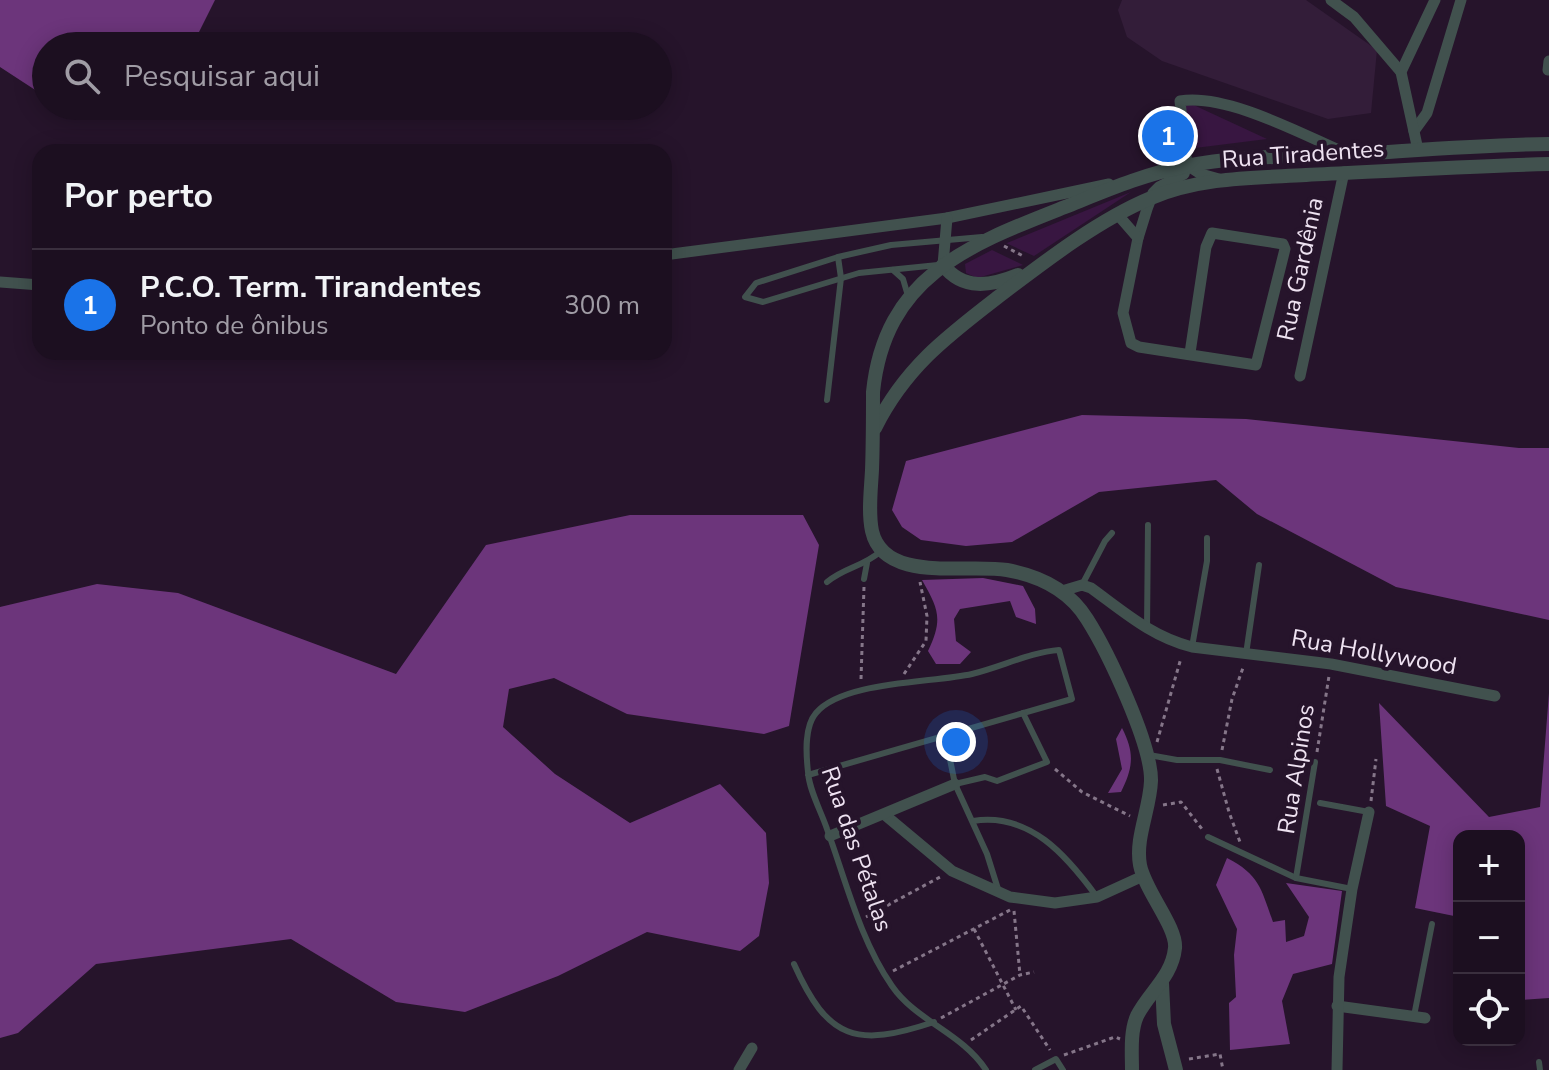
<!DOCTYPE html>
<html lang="pt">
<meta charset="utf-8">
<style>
body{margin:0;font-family:"Nunito Sans",sans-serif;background:#251829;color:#f1f3f6}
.controls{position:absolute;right:24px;bottom:24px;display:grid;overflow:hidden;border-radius:16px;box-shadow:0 4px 20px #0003}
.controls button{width:72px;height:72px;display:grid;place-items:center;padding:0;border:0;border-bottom:2px solid #3a2f3e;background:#1c0f20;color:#f1f3f6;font:40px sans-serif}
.you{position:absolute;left:956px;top:742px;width:28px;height:28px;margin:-20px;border:6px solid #fff;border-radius:50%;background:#1a73e8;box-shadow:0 0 0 12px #1a73e833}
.badge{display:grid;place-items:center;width:52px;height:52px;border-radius:50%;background:#1a73e8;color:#fff;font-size:26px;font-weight:700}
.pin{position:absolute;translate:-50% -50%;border:4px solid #fff;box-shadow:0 2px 8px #0006}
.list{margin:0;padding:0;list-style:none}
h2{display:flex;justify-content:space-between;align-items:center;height:104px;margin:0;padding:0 32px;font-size:34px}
h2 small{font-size:26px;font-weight:400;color:#a09ca5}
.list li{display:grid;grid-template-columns:52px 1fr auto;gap:24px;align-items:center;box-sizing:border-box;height:112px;padding:0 32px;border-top:2px solid #3a2f3e}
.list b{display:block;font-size:30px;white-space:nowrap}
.list p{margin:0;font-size:26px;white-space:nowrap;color:#a09ca5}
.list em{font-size:26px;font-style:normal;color:#a09ca5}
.icon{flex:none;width:44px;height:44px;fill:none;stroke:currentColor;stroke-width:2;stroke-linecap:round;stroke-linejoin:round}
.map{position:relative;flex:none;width:1549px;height:1070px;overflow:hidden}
.search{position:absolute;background:#1c0f20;box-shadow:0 4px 20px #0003;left:32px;top:32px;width:640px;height:88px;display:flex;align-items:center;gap:20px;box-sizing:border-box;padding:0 28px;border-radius:44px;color:#a09ca5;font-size:30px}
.panel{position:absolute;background:#1c0f20;box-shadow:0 4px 20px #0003;left:32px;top:144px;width:640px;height:216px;border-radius:24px}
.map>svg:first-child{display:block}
.built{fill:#331d39}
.green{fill:#381641}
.forest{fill:#6c357b}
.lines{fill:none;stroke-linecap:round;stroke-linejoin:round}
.path{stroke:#857689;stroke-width:3;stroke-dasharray:4 4;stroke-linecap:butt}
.service{stroke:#41514e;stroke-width:6}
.minor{stroke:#41514e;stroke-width:11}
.tertiary{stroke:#41514e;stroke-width:14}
.labels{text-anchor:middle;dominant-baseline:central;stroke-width:8;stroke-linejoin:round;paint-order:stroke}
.street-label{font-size:24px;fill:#eee2f1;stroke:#26142b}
</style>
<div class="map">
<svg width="1549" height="1070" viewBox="0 0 1549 1070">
<rect width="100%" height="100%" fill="#26142b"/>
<polygon class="built" points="1122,0 1306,0 1377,50 1371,113 1328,119 1162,61 1127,37 1118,10"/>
<g class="green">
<polygon points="1185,101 1267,139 1187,149"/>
<polygon points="1131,192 1034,256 1006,243 1007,243"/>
<polygon points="992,250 1023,265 977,278 966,273 965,264"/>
</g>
<g class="forest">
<polygon points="0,0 215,0 192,46 46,46 46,97 0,67"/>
<polygon points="1082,415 1246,419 1519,448 1549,448 1549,620 1396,587 1257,514 1216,480 1099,492 1012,542 966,546 921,540 902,527 892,510 906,461"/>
<polygon points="630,515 803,515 819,545 789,726 764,734 627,714 554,678 509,689 503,727 555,774 630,823 720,784 766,833 769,883 759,936 740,951 647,932 558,976 465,1012 396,1002 291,939 96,964 18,1033 0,1038 0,607 97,584 178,593 396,674 486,545"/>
<path d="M983,578l40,8 12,23 1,15 -20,-7 -6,-16 -50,8 -6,10 2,22 15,11 -11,12h-24l-8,-13c15,-32 11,-41 -6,-71z"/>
<polygon points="1549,693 1549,998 1519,1000 1519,836 1459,836 1459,917 1415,908 1430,826 1386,806 1379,703 1489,817 1540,807"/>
<path d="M1122,728c13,25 11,40 -1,64l-13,1 14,-24 -6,-30z"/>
<path d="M1227,858c33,17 34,31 46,64l12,-2 1,22 18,-6 5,-19 -23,-34 56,8 -10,73 -39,10 -11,27 8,43 -60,6 -1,-47 7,-6 -2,-42 3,-26 -21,-44z"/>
</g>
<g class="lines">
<g class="path">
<polyline points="1004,246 1025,257"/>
<polyline points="904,674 926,641 927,616 920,582"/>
<polyline points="861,679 864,587"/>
<polyline points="1157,742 1181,658"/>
<polyline points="1222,750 1232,699 1244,665"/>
<polyline points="1317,752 1329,676"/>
<polyline points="1055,769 1082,792 1130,816"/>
<polyline points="1217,769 1229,812 1240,842"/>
<polyline points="1371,801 1376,759"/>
<polyline points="1163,805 1181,802 1202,829"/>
<polyline points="1014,911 1020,975"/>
<polyline points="866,917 940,877"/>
<polyline points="974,929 1016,1010"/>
<polyline points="893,971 1010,910"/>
<polyline points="941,1018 1020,975 1034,972"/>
<polyline points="971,1040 1021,1006 1050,1050"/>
<polyline points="1064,1055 1115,1037 1120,1039"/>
<polyline points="1189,1059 1220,1054 1223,1070"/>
</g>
<g class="service">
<polyline points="938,265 859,273 763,302 745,297 756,283 838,257 891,245 982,237"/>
<polyline points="893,270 903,279 908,296"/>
<polyline points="827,400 841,278 838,257"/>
<polyline points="864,579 867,563"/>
<path d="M827,582c18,-15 36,-15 54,-31"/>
<polyline points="1082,585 1105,541 1112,533"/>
<polyline points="1147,629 1148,525"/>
<polyline points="1192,647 1207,561 1207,538"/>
<polyline points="1246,654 1259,565"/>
<polyline points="945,735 955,784 987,854 998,889"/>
<polyline points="1149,755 1177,760 1220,760 1270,770"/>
<path d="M808,775l264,-76 -13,-49c-28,2 -58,17 -87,24 -40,9 -129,7 -156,39 -12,14 -10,41 -8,59 1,18 13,39 19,57 19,52 33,111 65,157 24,35 70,47 94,84"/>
<polyline points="955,784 985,777 997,781 1047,762 1023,713"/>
<polyline points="1320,803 1369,812"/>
<path d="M973,821c57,-9 94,35 124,76"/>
<polyline points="1208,837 1296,878 1352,889"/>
<polyline points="1296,878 1315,762"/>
<path d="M794,964c34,76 62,84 140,58"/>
<polyline points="1414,1016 1432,924"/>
<polyline points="1539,1062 1540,1070"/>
<polyline points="1035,1070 1056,1059 1063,1070"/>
</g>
<g class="minor">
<polyline points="1331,0 1354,17 1401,72"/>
<polyline points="1548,70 1549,61"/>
<polyline points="1414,131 1427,113 1461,0"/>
<polyline points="1418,150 1401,72 1435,0"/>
<polyline points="1187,165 1184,174 1159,187 1153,193 1147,209 1138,238 1123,313 1131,343 1139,347 1256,365 1285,249 1283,244 1212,233 1206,247 1190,353"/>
<path d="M1187,165l-7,-64c47,-8 123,34 168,53"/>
<polyline points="1187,165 1201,174 1219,179"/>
<polyline points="1118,215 1138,238"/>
<polyline points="664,255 947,218 1109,184"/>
<polyline points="943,265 947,218"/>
<polyline points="0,282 40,285"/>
<polyline points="1300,376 1344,172"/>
<path d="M1062,591l20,-6 9,3c33,24 61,49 101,59l139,17 164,32"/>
<polyline points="885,815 952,871 1010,897 1055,903 1097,897 1143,876"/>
<polyline points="830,836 955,784"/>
<polyline points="1337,1006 1425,1018"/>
<polyline points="739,1070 752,1048"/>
<polyline points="1337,1070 1339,977 1352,889 1369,812"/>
</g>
<g class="tertiary">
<path d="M943,265c20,26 48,21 75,10"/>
<path d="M875,428c30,-60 71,-91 123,-131 46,-35 100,-77 153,-99 50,-21 102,-20 155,-23 81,-4 162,-9 243,-11"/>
<polyline points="1162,983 1164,1024 1176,1070"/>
<path d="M1132,1070c0,-17 -2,-38 5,-54 12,-24 35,-39 38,-68 2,-21 -30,-57 -35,-83 -5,-27 10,-56 11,-84 1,-36 -43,-129 -64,-162 -18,-29 -47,-43 -80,-49 -40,-7 -123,14 -135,-39 -4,-19 -1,-41 0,-61 1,-26 1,-52 1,-78 12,-117 98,-148 192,-185 40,-16 79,-33 121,-41 49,-10 101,-9 151,-11 71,-4 141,-10 212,-11"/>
</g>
</g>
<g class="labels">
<g class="street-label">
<text transform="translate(1303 154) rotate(-4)">Rua Tiradentes</text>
<text transform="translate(1300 269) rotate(-78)">Rua Gardênia</text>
<text transform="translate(1374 652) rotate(10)">Rua Hollywood</text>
<text transform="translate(1296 769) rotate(-81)">Rua Alpinos</text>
<text transform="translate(857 849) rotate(71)">Rua das Pétalas</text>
</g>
</g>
</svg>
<div class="controls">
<button>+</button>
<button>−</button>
<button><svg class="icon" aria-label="locate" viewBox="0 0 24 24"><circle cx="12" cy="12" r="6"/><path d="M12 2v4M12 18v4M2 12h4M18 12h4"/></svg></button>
</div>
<div class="you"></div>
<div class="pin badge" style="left:1168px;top:136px">1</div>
<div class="search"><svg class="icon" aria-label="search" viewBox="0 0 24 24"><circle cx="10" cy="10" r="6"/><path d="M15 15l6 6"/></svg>Pesquisar aqui</div>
<section class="panel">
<h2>Por perto<small></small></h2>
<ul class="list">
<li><span class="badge">1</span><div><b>P.C.O. Term. Tirandentes</b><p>Ponto de ônibus</p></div><em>300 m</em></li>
</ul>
</section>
</div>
